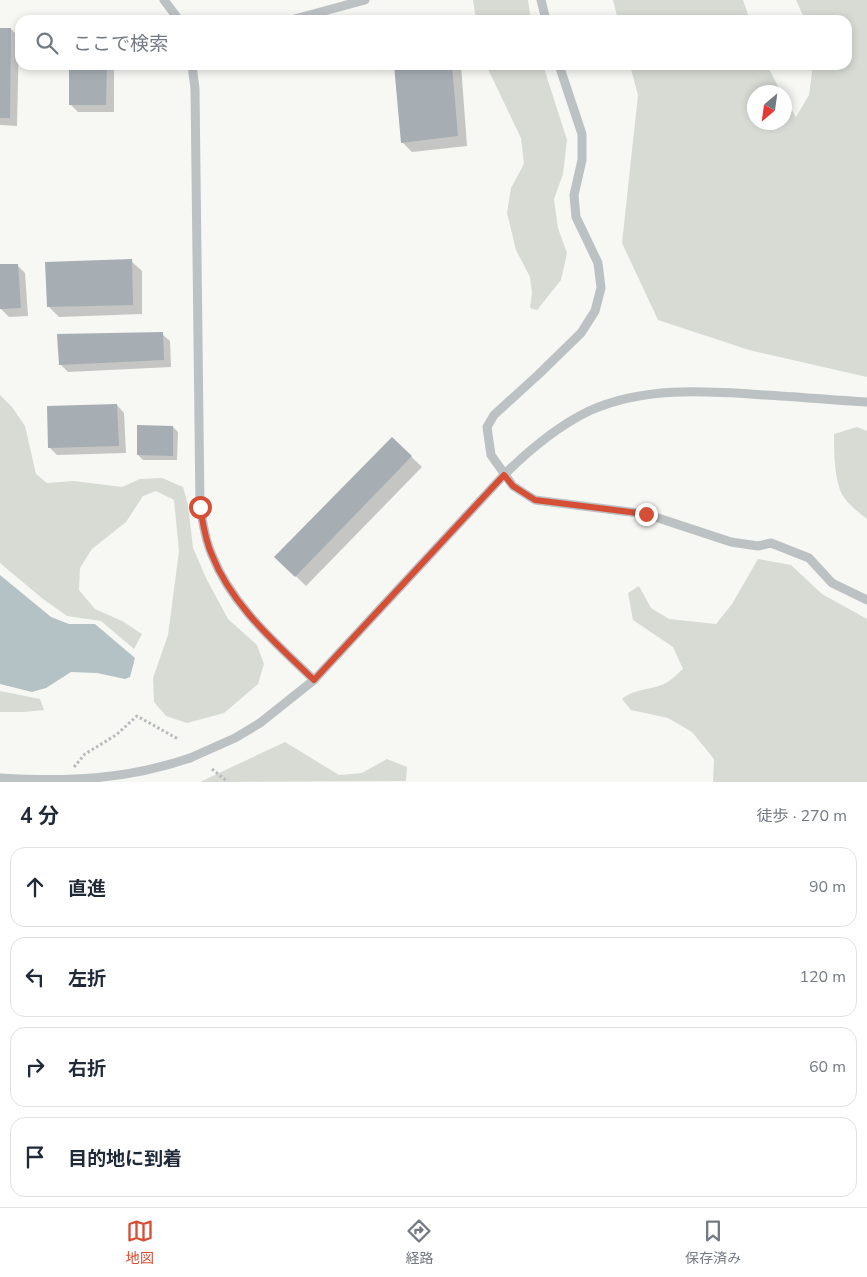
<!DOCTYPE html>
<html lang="ja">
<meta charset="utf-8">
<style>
body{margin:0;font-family:"Nunito Sans","Noto Sans JP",sans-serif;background:#f6f6f7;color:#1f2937}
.compass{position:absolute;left:747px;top:85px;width:45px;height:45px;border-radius:50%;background:#fff;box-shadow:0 2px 8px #0003;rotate:209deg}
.stop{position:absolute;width:15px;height:15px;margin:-11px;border:4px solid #d54e36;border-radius:50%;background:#fff}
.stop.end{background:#d54e36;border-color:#fff;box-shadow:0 1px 5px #0008}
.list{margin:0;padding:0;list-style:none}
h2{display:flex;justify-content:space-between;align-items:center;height:65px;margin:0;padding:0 20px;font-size:21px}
h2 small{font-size:16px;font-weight:400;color:#747a83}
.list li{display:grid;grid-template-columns:32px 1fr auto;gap:15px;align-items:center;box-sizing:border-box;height:80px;margin:0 10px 10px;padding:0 10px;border:1px solid #e0e1e3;border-radius:15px}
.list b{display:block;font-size:19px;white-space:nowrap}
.list em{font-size:16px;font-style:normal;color:#747a83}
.icon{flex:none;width:28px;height:28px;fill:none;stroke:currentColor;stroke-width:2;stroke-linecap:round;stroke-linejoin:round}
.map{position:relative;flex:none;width:867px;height:782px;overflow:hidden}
.search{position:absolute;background:#fff;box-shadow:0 2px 8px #0003;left:15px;right:15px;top:15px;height:55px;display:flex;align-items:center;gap:12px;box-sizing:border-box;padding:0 18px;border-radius:15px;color:#747a83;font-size:19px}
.sheet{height:425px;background:#fff}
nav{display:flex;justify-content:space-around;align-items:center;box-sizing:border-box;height:70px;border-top:1px solid #e0e1e3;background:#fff;font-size:14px;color:#747a83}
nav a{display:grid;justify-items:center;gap:2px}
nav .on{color:#d54e36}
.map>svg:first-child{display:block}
.green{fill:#d7dbd4}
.water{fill:#b5c2c5}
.shadow{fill:#0003}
.building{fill:#a6aeb3}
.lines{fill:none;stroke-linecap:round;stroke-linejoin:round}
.path{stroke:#b7bbbd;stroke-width:3;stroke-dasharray:2.5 2.5;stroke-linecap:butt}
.minor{stroke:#bcc1c4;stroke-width:9}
.minor-bridge{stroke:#bcc1c4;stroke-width:9}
.route{stroke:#d54e36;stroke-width:6}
</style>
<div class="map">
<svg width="867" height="782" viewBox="0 0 867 782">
<rect width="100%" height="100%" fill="#f7f7f4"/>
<g class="green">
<polygon points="473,0 528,0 531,20 476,20"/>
<polygon points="613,0 743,0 750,20 618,20"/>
<polygon points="796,0 867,0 867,377 749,350 658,320 622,243 638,95 630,65 767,65 781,92 754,92 754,122 784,122 785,99 796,117 809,95 813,65 847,65 847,20 805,20"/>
<polygon points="486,65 543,65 567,140 563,174 554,199 558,228 567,253 561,280 537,310 530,308 532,293 530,277 516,250 507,213 511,188 524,164 521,138"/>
<polygon points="0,395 12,407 25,426 36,474 47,483 74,481 122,487 140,479 162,478 183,487 188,505 193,548 207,580 228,619 257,645 264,664 258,684 224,713 187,723 166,716 154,702 153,678 168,635 179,551 174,500 156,491 143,496 126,522 92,549 80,568 79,590 95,609 122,621 142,634 134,649 101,621 67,616 43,599 0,563"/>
<path d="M857,427l10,4v88c-9,-7 -23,-18 -27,-29 -6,-18 -6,-38 -6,-56z"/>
<path d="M758,559l33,6 31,29 45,25v163h-154l1,-23 -22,-27 -24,-14 -37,-8 -9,-11c11,-10 28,-9 42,-15 7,-3 13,-10 19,-15l-10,-22 -40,-27 -5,-27 11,-7 12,22 18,11 47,5 16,-20z"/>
<polygon points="0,691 40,699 44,710 24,712 0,712"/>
<polygon points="285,742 339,775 362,773 387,759 407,767 406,781 200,782"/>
</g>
<polygon class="water" points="0,575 51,617 69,624 95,624 135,658 130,677 125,679 97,673 71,672 46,688 32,692 0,684"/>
<g class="shadow">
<polygon points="0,29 11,29 19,37 17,126 0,125"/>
<polygon points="70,65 114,65 114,112 78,112 70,104"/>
<polygon points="395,65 461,65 467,146 412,152 402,142"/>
<polygon points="131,261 142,271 142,314 59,317 49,307"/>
<polygon points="17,265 25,273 28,316 9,317 0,308 0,266"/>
<polygon points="162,334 170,341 171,367 68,372 60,364"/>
<polygon points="117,405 124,413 126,453 57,455 49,447"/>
<polygon points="173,427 178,432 177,460 143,460 138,455"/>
<polygon points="392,438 422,467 306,586 276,557"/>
</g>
<g class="building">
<polygon points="0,28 11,28 10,118 0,118"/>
<polygon points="69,65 107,65 106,105 69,105"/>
<polygon points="394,65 452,65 458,136 401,143"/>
<polygon points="132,259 133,305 47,307 45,262"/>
<polygon points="0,264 18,264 21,308 0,309"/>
<polygon points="163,332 164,360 59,365 57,334"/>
<polygon points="117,404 119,446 48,448 47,406"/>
<polygon points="137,425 173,426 173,456 137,455"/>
<polygon points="392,437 412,456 295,577 274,557"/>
</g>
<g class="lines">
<g class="path">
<polyline points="74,767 85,754 116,735 137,716 178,739"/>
<polyline points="212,769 228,782"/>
</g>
<g class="minor">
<polyline points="164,0 179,20"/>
<polyline points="541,0 546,20"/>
<polyline points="291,20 365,0"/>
<path d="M192,65l3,24 5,418c3,16 5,33 12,48 20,51 64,88 102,125"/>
<polyline points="559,65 582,134 582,160 574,195 576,217 598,263 601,288 595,311 581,333 539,374 494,415 487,427 491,455 513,486 535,500 646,514 731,542 758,546 771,543 809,558 832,583 867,600"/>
<path d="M260,723l54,-43 190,-205c25,-25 52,-48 85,-64 55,-25 117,-20 176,-16 34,2 68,5 102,7"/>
<path d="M0,778c68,4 125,2 190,-20"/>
</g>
<polyline class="minor-bridge" points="190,758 235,738 260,723"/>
</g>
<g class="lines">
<path class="route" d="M200,507c3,16 5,33 12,48 20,51 64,88 102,125l190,-205 9,11 22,14 111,14"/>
</g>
</svg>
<svg class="compass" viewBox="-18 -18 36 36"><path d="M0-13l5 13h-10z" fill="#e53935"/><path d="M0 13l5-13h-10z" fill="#747a83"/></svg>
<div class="stop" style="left:200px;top:507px"></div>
<div class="stop end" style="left:646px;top:514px"></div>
<div class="search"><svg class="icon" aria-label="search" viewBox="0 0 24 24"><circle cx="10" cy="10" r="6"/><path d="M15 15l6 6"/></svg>ここで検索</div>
</div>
<section class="sheet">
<h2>4 分<small>徒歩 · 270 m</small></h2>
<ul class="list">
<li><svg class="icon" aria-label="ahead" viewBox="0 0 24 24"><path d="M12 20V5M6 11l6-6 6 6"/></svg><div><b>直進</b></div><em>90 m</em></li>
<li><svg class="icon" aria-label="left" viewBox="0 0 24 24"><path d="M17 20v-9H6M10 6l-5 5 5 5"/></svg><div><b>左折</b></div><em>120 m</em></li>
<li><svg class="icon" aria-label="right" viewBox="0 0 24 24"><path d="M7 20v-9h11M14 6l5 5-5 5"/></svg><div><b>右折</b></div><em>60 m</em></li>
<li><svg class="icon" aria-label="arrive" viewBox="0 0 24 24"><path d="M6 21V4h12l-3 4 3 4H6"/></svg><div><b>目的地に到着</b></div></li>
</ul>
</section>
<nav>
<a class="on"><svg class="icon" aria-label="map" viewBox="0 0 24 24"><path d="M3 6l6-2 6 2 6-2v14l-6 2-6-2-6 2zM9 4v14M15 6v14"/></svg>地図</a>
<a><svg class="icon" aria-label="directions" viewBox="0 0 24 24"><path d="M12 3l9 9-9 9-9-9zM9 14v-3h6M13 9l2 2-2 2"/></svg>経路</a>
<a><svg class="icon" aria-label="saved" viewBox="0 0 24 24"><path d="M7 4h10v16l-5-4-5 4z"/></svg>保存済み</a>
</nav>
